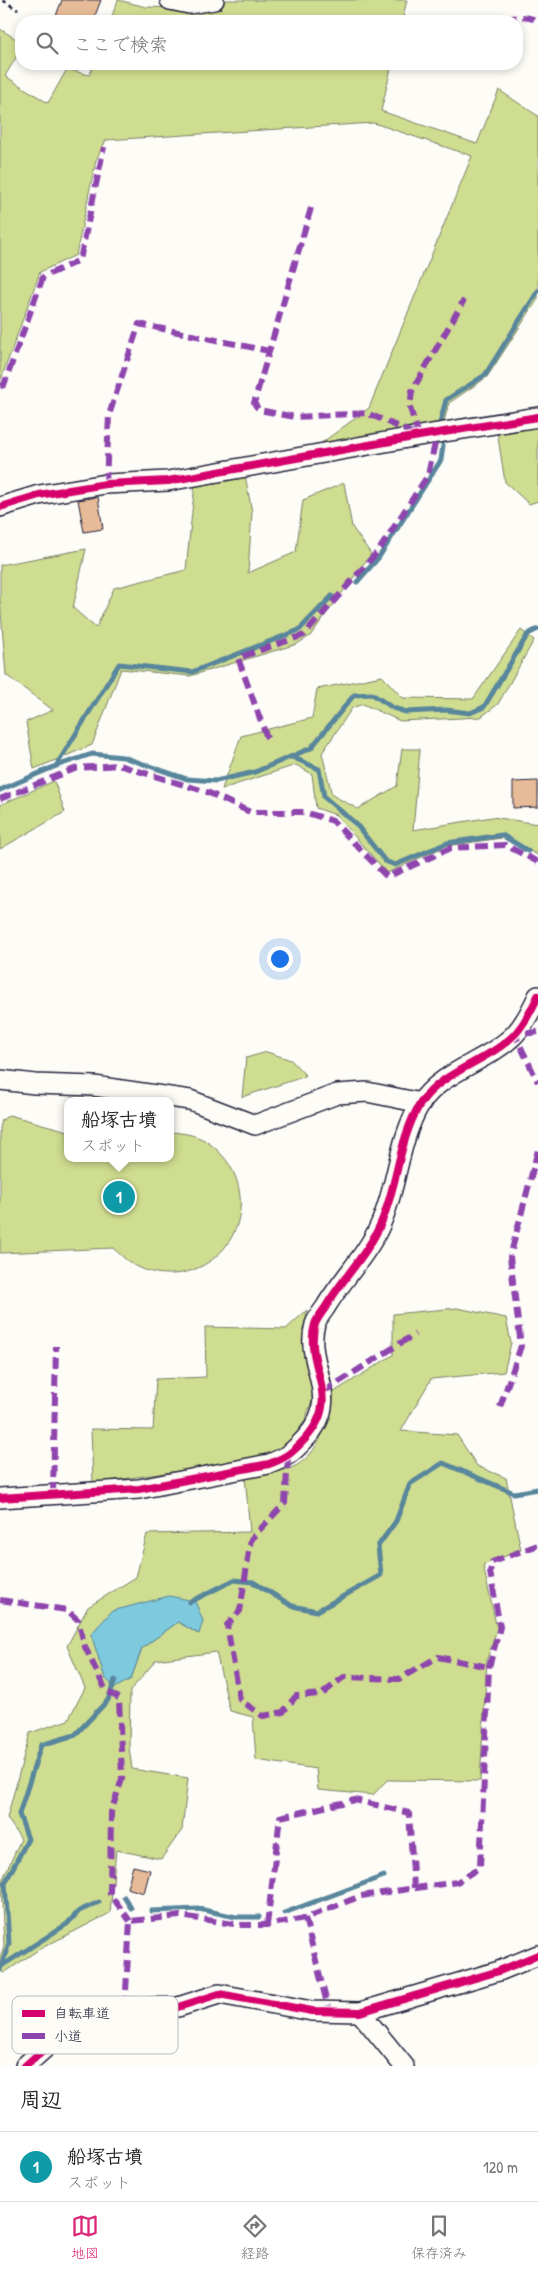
<!DOCTYPE html>
<html lang="ja">
<meta charset="utf-8">
<style>
body{margin:0;font-family:"Patrick Hand","Klee One",sans-serif;background:#f6f6f6;color:#222}
.you{position:absolute;left:279px;top:958px;width:18px;height:18px;margin:-12px;border:4px solid #fff;border-radius:50%;background:#1a73e8;box-shadow:0 0 0 8px #1a73e833}
.badge{display:grid;place-items:center;width:32px;height:32px;border-radius:50%;background:#db2777;color:#fff;font-size:16px;font-weight:700}
.pin{position:absolute;translate:-50% -50%;border:2px solid #fff;box-shadow:0 1px 5px #0006}
.popup{position:absolute;left:64px;top:1097px;width:110px;height:65px;box-sizing:border-box;display:grid;place-content:center;border-radius:10px;background:#fff;filter:drop-shadow(0 1px 4px #0005);font-size:16px;white-space:nowrap;color:#767676}
.popup b{font-size:19px;color:#222}
.popup::after{content:'';position:absolute;left:50%;top:100%;margin-left:-10px;border:10px solid transparent;border-top-color:#fff}
.list{margin:0;padding:0;list-style:none}
h2{display:flex;justify-content:space-between;align-items:center;height:65px;margin:0;padding:0 20px;font-size:21px}
h2 small{font-size:16px;font-weight:400;color:#767676}
.list li{display:grid;grid-template-columns:32px 1fr auto;gap:15px;align-items:center;box-sizing:border-box;height:70px;padding:0 20px;border-top:1px solid #e0e0e0}
.list b{display:block;font-size:19px;white-space:nowrap}
.list p{margin:0;font-size:16px;white-space:nowrap;color:#767676}
.list em{font-size:16px;font-style:normal;color:#767676}
.icon{flex:none;width:28px;height:28px;fill:none;stroke:currentColor;stroke-width:2;stroke-linecap:round;stroke-linejoin:round}
.map{position:relative;flex:none;width:538px;height:2066px;overflow:hidden}
.search{position:absolute;background:#fff;box-shadow:0 2px 8px #0003;left:15px;right:15px;top:15px;height:55px;display:flex;align-items:center;gap:12px;box-sizing:border-box;padding:0 18px;border-radius:20px;color:#767676;font-size:19px}
.sheet{height:135px;background:#fff}
nav{display:flex;justify-content:space-around;align-items:center;box-sizing:border-box;height:70px;border-top:1px solid #e0e0e0;background:#fff;font-size:14px;color:#767676}
nav a{display:grid;justify-items:center;gap:2px}
nav .on{color:#db2777}
.map>svg:first-child{display:block}
.green{fill:#cfdd90;stroke:#788066;fill-rule:evenodd}
.water{fill:#7dc9dd;stroke:#59869c}
.lines{fill:none;stroke-linecap:round;stroke-linejoin:round}
.stream{stroke:#59869c;stroke-width:5}
.building{fill:#e7bb97;stroke:#22223b}
.minor-casing{stroke:#22223b;stroke-width:22}
.path{stroke:#22223b;stroke-width:3;stroke-dasharray:4 4;stroke-linecap:butt}
.minor{stroke:#fdfcf7;stroke-width:19}
.quiet{stroke:#8e44ad;stroke-width:6;stroke-dasharray:12 6;stroke-linecap:butt}
.cycleway-casing{stroke:#fdfcf7;stroke-width:11}
.cycleway{stroke:#d6006c;stroke-width:8}
.key{fill:#fdfcf7;stroke:#bbbbbf;stroke-width:1}
.key-label{font-size:14px;fill:#22223b}
</style>
<div class="map">
<svg width="538" height="2066" viewBox="0 0 538 2066">
<rect width="100%" height="100%" fill="#fdfcf7"/>
<filter id="ink" filterUnits="userSpaceOnUse"><feTurbulence type="fractalNoise" baseFrequency=".02" numOctaves="2"/><feDisplacementMap in="SourceGraphic" scale="10" xChannelSelector="R" yChannelSelector="G"/><feConvolveMatrix kernelMatrix="1 2 1 2 8 2 1 2 1" color-interpolation-filters="sRGB"/></filter>
<g filter="url(#ink)">
<g class="green">
<polygon points="118,0 146,7 181,8 168,0 407,0 402,21 110,21"/>
<polygon points="0,29 21,42 21,49 5,76 48,103 67,69 89,75 94,64 392,64 381,111 477,144 499,90 538,116 538,299 487,377 449,403 443,425 312,450 369,408 472,156 374,123 106,140 96,160 76,255 40,272 0,382"/>
<polygon points="538,425 538,501 529,504 505,482 497,431"/>
<polygon points="245,475 252,512 248,573 296,552 303,500 344,483 352,527 371,554 310,636 297,644 190,676 121,669 92,745 34,769 26,722 53,710 6,675 0,600 0,565 86,549 73,608 96,628 114,588 186,570 195,483"/>
<polygon points="521,630 534,640 498,704 481,717 400,721 363,704 352,708 322,753 332,795 358,809 397,786 402,749 420,749 413,830 492,817 538,824 538,855 502,838 446,846 387,873 336,815 316,808 312,774 296,765 222,789 241,736 312,718 317,689 382,676 403,698 473,699"/>
<polygon points="54,781 65,812 0,849 0,805"/>
<polygon points="267,1052 291,1060 306,1076 242,1097 246,1058"/>
<path d="M9,1115l59,16v27h102v-26c14,1 29,3 40,12 51,38 35,116 -28,129 -17,3 -36,0 -51,-10 -7,-4 -12,-10 -18,-15l-113,5v-125l2,-8z"/>
<path d="M457,1308l49,10 5,25 -7,29 -73,7 -30,52 56,4 20,31 29,12 15,72 -38,15 14,64 -10,30 -7,122 -93,-1 -14,15 -55,-5 -2,-21 -60,-9 -3,-43 -23,-6 -14,-59 -60,8 -26,31 -1,56 3,22 56,9 -6,52 -21,29 -45,-9 -6,63 -72,37 -34,23 -4,-2v-14l4,-11 -3,-63 20,-44 -14,-21 23,-85 38,-13 17,-32 -18,-42 21,-39 48,-30 11,-43 103,-2 -5,-56c14,-2 33,-3 46,-8 30,-12 37,-49 43,-76l59,-37v-41zM113,1611l90,10 -5,13 -20,-12 -36,26 -11,31 -26,-1 -14,-44z"/>
<polygon points="307,1310 304,1344 315,1393 305,1420 290,1443 260,1460 93,1483 91,1429 153,1430 156,1379 206,1377 205,1327 286,1329"/>
</g>
<polygon class="water" points="169,1596 195,1601 203,1621 199,1634 178,1622 142,1648 131,1679 115,1688 105,1678 91,1634 112,1611"/>
<g class="lines">
<g class="stream">
<polyline points="440,423 446,400 485,375 538,291"/>
<polyline points="357,582 379,557 441,460 443,445"/>
<polyline points="292,757 319,769 324,797 356,824 385,861 395,865 447,843 502,835 528,851"/>
<polyline points="56,766 119,664 192,672 299,630 332,596"/>
<polyline points="0,790 56,766 92,754 123,757 187,779 216,781 255,772 311,748 354,695 372,694 393,708 406,712 446,710 470,713 484,707 528,634 538,629"/>
<polyline points="190,1602 234,1580 253,1582 292,1606 317,1611 381,1575 378,1546 396,1521 410,1484 443,1463 514,1493 538,1489"/>
<polyline points="124,1897 131,1908"/>
<polyline points="151,1911 199,1909 236,1917 259,1917"/>
<polyline points="284,1913 384,1876"/>
<polyline points="3,1965 67,1924 79,1911 99,1902"/>
<polyline points="0,1970 9,1943 5,1883 28,1839 19,1814 41,1745 75,1735 108,1700 115,1680"/>
</g>
</g>
<g class="building">
<polygon points="62,0 101,0 93,21 54,21"/>
<polygon points="98,497 103,529 84,532 78,500"/>
<polygon points="538,781 538,807 513,808 513,782"/>
<polygon points="133,1866 150,1870 144,1893 127,1888"/>
</g>
<g class="lines">
<g class="minor-casing">
<g id="minor">
<polyline points="170,0 189,4 214,0"/>
<polyline points="0,507 39,495 106,484 168,481 419,436 538,417"/>
<polyline points="0,1080 35,1084 94,1086 190,1100 255,1125 337,1094 367,1092 421,1103"/>
<path d="M0,1498l139,-9 130,-25c18,-7 23,-11 36,-25 40,-43 -2,-73 10,-115 2,-5 7,-12 10,-16 17,-29 43,-54 56,-85 17,-39 17,-82 39,-119 21,-33 67,-42 94,-69 10,-10 18,-26 24,-39"/>
<polyline points="360,2012 404,2066"/>
<polyline points="25,2066 65,2030 92,2013 125,2008 178,2007 219,1994 312,2011 360,2012 499,1971 538,1955"/>
</g>
</g>
<polyline class="path" points="3,0 18,10"/>
<use href="#minor" class="minor"/>
<g class="quiet">
<path d="M505,21c10,-6 23,-5 33,0"/>
<polyline points="311,208 254,403 259,410 295,417 367,413 419,436 410,408 412,391 464,300"/>
<polyline points="0,386 4,385 43,277 80,260 104,147"/>
<polyline points="106,484 109,415 139,324 269,351"/>
<polyline points="267,738 238,658 304,635 379,550 428,475 437,434"/>
<polyline points="0,799 77,768 119,765 207,792 250,812 304,812 333,821 387,877 451,848 505,845 538,862"/>
<polyline points="538,1032 515,1035 538,1082"/>
<polyline points="323,1392 415,1334"/>
<polyline points="500,1407 521,1346 510,1257 538,1150"/>
<polyline points="288,1457 285,1503 251,1539 240,1611 227,1625 240,1700 263,1716 283,1712 296,1696 322,1694 344,1677 399,1679 438,1657 489,1667"/>
<polyline points="53,1495 56,1346"/>
<polyline points="0,1600 67,1610 78,1620 85,1647 106,1691 119,1698 122,1779 111,1812 110,1894 130,1921"/>
<polyline points="305,1918 329,2011"/>
<polyline points="267,1925 280,1817 355,1800 409,1813 414,1888"/>
<polyline points="125,2008 130,1921 180,1916 241,1925 267,1925 305,1918 361,1896 457,1882 480,1867 489,1667 500,1627 490,1572 492,1562 538,1545"/>
</g>
<g class="cycleway-casing">
<g id="cycleway">
<polyline points="0,507 39,495 106,484 168,481 419,436 538,417"/>
<path d="M0,1498l139,-9 130,-25c18,-7 23,-11 36,-25 40,-43 -2,-73 10,-115 2,-5 7,-12 10,-16 17,-29 43,-54 56,-85 17,-39 17,-82 39,-119 21,-33 67,-42 94,-69 10,-10 18,-26 24,-39"/>
<polyline points="25,2066 65,2030 92,2013 125,2008 178,2007 219,1994 312,2011 360,2012 499,1971 538,1955"/>
</g>
</g>
<use href="#cycleway" class="cycleway"/>
</g>
</g>
<rect x="12" y="1996" width="166" height="58" rx="8" class="key"/>
<rect x="22" y="2010" width="23" height="7" fill="#d6006c"/>
<rect x="22" y="2033" width="23" height="6" fill="#8e44ad"/>
<g class="key-label">
<text x="54" y="2018">自転車道</text>
<text x="54" y="2041">小道</text>
</g>
</svg>
<div class="you"></div>
<div class="pin badge" style="left:119px;top:1197px;background:#0f9aa8">1</div>
<div class="popup"><b>船塚古墳</b>スポット</div>
<div class="search"><svg class="icon" aria-label="search" viewBox="0 0 24 24"><circle cx="10" cy="10" r="6"/><path d="M15 15l6 6"/></svg>ここで検索</div>
</div>
<section class="sheet">
<h2>周辺<small></small></h2>
<ul class="list">
<li><span class="badge" style="background:#0f9aa8">1</span><div><b>船塚古墳</b><p>スポット</p></div><em>120 m</em></li>
</ul>
</section>
<nav>
<a class="on"><svg class="icon" aria-label="map" viewBox="0 0 24 24"><path d="M3 6l6-2 6 2 6-2v14l-6 2-6-2-6 2zM9 4v14M15 6v14"/></svg>地図</a>
<a><svg class="icon" aria-label="directions" viewBox="0 0 24 24"><path d="M12 3l9 9-9 9-9-9zM9 14v-3h6M13 9l2 2-2 2"/></svg>経路</a>
<a><svg class="icon" aria-label="saved" viewBox="0 0 24 24"><path d="M7 4h10v16l-5-4-5 4z"/></svg>保存済み</a>
</nav>
